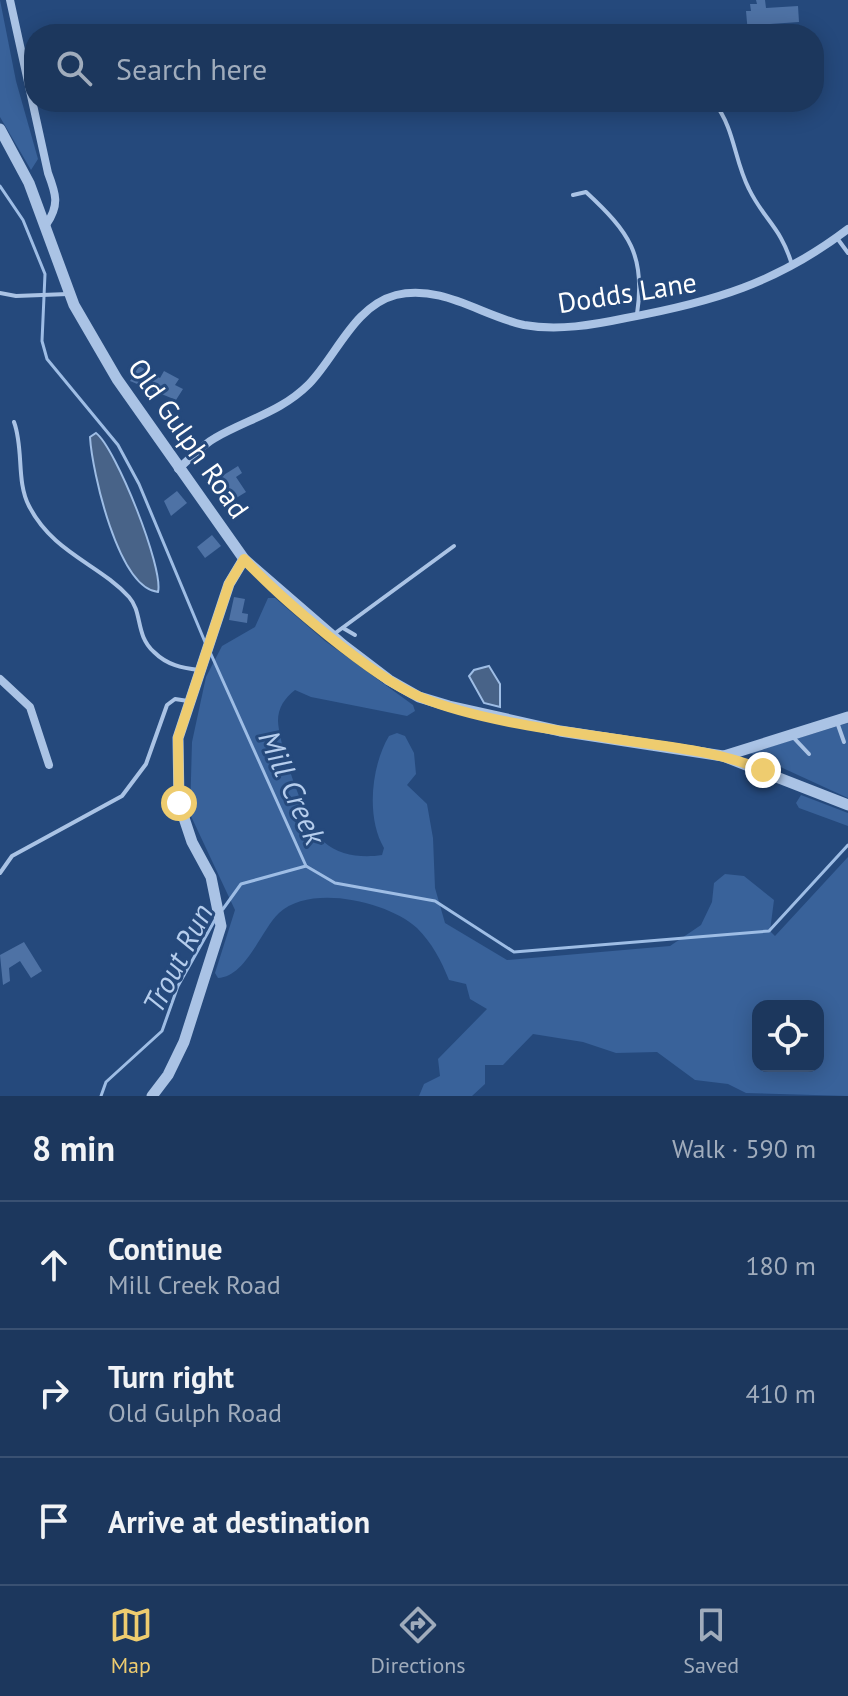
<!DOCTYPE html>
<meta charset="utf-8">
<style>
body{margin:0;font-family:"PT Sans",sans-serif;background:#294266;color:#f1f3f6}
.controls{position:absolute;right:24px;bottom:24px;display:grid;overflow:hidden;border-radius:16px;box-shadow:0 4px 20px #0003}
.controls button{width:72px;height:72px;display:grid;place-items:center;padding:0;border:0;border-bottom:2px solid #3a5172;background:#1c375d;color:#f1f3f6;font:40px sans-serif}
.stop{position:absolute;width:24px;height:24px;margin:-18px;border:6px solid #eecc6f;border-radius:50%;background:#fff}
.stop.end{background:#eecc6f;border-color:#fff;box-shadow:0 2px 8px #0008}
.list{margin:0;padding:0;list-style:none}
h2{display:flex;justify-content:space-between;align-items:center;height:104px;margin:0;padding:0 32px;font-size:34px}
h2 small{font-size:26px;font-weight:400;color:#a0acbc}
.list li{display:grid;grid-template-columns:52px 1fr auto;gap:24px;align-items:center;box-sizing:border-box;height:128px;padding:0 32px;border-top:2px solid #3a5172}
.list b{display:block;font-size:30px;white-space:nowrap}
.list p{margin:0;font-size:26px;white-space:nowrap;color:#a0acbc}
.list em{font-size:26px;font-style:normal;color:#a0acbc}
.icon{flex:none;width:44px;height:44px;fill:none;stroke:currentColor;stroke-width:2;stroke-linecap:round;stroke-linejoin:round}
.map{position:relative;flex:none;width:848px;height:1096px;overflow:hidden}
.search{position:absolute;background:#1c375d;box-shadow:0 4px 20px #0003;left:24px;right:24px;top:24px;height:88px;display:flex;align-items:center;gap:20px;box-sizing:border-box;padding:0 28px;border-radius:32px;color:#a0acbc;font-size:30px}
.sheet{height:488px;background:#1c375d}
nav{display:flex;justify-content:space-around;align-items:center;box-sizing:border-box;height:112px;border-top:2px solid #3a5172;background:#1c375d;font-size:22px;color:#a0acbc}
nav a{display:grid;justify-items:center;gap:4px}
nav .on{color:#eecc6f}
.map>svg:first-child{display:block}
.green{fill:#39629a;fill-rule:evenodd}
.water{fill:#486388;stroke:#9ebde5;stroke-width:2}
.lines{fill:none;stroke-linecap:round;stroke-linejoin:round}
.stream{stroke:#9ebde5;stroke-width:3}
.building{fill:#4e72a5}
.service{stroke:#aac3e5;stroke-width:4}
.minor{stroke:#aac3e5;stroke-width:8}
.tertiary{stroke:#aac3e5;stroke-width:11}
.route{stroke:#eecc6f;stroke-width:10}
.labels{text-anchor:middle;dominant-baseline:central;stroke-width:6;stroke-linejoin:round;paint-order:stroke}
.street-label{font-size:28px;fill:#fff;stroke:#25497c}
.water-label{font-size:30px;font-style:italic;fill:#b5cded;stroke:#25497c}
</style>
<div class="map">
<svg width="848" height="1096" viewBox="0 0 848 1096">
<rect width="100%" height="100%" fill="#25497c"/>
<g class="green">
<polygon points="0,0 16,81 38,159 31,170 0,117"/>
<path d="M268,598h7l50,43 88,64 2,6 -8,5 -96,-19 -16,-7c-10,8 -17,17 -17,31 1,25 28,104 46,121 15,14 39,16 58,13l2,-7c-18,-30 -13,-82 5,-112l8,-3 8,3 9,17 2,21 -9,11 20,19 6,34 2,50 10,35 62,37 163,-14 31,-21 11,-23 2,-19 11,-9 19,2 30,24 -4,31 5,5 73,-79v239l-102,-3 -18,-9 -33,-4 -38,-28 -41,1 -33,-11 -50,-8 -30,31h-18v19l-13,12h-53l5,-12 16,-8 -2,-17 49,-50 -17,-10 -4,-15 -17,-4c-8,-20 -17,-37 -32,-52 -28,-26 -106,-45 -138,-15 -18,17 -33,64 -61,65l-3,-5 20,-63 -45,-96 2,-72 14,-65 16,-31 33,-19zM758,1006h60v60h-60z"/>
<polygon points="848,723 848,798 750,753"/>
<polygon points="801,795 848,813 848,826 799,808 796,803"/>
</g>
<g class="water">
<path d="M96,433c20,15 68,136 62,159 -40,-4 -66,-121 -68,-155z"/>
<polygon points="489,666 500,684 500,707 484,703 469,676 474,670"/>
</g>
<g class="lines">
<g class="stream">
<polyline points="0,186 23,220 45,274 42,341 47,359 118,445 139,484 205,642"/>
<polyline points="210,652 306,866 335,883 435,901 514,952 769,931 848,845"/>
<polyline points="223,909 241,884 306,866"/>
<polyline points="101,1096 106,1082 162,1031 178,986 216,918"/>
</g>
</g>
<g class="building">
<polygon points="756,0 765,0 766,8 798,6 799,22 770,24 771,30 748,34 746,11 751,11 750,4 757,4"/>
<polygon points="139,366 160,378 164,371 179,379 175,385 183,389 176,400 130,381"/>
<polygon points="238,466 242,473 236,477 246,492 233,500 219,478"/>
<polygon points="177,491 187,503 171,516 164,501"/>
<polygon points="212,535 221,546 205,558 197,547"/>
<polygon points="234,597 245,599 242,613 248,614 247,623 229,620"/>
<polygon points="24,942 42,971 31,978 20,961 9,968 10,981 3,985 0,955"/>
</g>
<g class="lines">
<g class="service">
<path d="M714,102c21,27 20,58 35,87 15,31 32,38 43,76"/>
<path d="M573,195l13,-3c43,40 60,63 51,122"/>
<polyline points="837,238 848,253"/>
<polyline points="0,293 16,296 68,294"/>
<path d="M14,422c10,27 2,59 15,84 24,47 70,58 100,91 14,16 6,38 25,55 13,13 28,16 45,18"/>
<polyline points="343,628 355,635"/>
<polyline points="334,634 454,546"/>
<polyline points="837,722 844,742"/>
<polyline points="792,736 809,754"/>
<polyline points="0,873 12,856 122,796 146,764 167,705 175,699 188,701"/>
</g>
<g class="minor">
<path d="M10,0l38,173c8,21 12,32 -2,52"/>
<path d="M178,469c12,-10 24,-24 37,-31 33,-19 66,-26 94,-54 28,-29 45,-78 87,-89 46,-11 86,21 128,30 34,6 69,0 102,-7 87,-16 151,-35 222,-89"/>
<polyline points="0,679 30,707 49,765"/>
</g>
<g class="tertiary">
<polyline points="0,129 29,183 74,305 117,379 244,559 343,645 389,680 419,697 449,706 560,731 723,756 848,805"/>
<polyline points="724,756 848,717"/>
<polyline points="152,1096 168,1075 184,1042 221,926 211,877 192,842 179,803 178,738 229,584 244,559"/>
</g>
</g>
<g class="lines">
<path class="route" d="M179,803l-1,-65 51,-154 15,-25c36,39 128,118 176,138 54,22 126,32 183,40 54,9 110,12 160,33"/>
</g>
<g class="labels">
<g class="street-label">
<text transform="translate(627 292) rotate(-9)">Dodds Lane</text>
<text transform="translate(189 438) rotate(55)">Old Gulph Road</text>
</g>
<g class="water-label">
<text transform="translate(293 787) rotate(66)">Mill Creek</text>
<text transform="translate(177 958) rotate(-63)">Trout Run</text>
</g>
</g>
</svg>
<div class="controls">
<button><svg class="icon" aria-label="locate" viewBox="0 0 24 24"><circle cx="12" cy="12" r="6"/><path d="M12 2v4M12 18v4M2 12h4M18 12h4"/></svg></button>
</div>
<div class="stop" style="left:179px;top:803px"></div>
<div class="stop end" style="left:763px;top:770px"></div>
<div class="search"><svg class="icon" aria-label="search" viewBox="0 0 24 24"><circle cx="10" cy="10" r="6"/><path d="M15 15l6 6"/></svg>Search here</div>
</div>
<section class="sheet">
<h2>8 min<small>Walk · 590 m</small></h2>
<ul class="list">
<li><svg class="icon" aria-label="ahead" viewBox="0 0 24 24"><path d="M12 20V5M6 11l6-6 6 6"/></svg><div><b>Continue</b><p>Mill Creek Road</p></div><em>180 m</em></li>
<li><svg class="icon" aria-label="right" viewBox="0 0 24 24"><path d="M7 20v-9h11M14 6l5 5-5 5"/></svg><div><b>Turn right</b><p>Old Gulph Road</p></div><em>410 m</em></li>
<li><svg class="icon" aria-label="arrive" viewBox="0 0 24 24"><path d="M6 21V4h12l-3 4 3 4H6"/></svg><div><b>Arrive at destination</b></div></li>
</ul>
</section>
<nav>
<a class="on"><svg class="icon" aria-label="map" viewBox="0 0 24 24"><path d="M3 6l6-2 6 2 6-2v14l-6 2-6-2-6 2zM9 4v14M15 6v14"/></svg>Map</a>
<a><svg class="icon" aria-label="directions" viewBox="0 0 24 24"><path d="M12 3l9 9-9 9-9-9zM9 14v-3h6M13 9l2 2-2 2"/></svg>Directions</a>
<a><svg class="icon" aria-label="saved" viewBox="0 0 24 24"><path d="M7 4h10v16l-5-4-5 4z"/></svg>Saved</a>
</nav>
